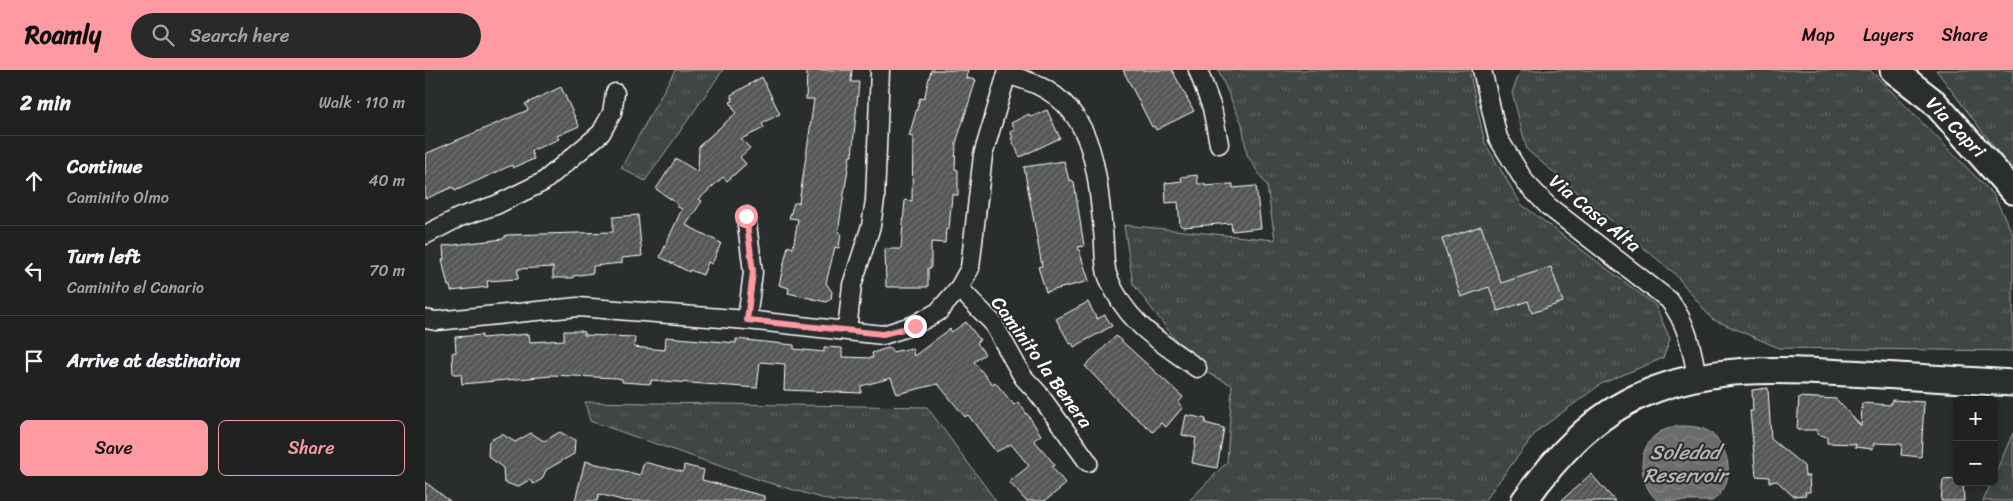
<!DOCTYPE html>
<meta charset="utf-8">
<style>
body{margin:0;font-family:Sriracha,sans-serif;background:#282a2a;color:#f1f3f6}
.controls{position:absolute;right:15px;bottom:15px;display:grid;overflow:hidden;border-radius:8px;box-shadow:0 2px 8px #0003}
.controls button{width:45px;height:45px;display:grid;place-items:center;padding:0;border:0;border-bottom:1px solid #3d3f40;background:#202222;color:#f1f3f6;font:25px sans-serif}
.stop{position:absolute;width:15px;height:15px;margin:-11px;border:4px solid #ff9aa2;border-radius:50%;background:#fff}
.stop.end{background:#ff9aa2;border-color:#fff;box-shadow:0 1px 5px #0008}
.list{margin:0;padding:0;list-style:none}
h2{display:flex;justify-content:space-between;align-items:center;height:65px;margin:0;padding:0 20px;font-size:21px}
h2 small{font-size:16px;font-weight:400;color:#a2a4a5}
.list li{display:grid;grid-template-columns:32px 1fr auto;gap:15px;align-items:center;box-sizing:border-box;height:90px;padding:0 20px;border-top:1px solid #3d3f40}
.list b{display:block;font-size:19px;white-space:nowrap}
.list p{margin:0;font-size:16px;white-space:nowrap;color:#a2a4a5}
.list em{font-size:16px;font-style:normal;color:#a2a4a5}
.actions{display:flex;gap:10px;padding:15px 20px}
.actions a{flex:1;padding:11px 0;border:1px solid #ff9aa2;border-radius:8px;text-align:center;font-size:18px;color:#ff9aa2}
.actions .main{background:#ff9aa2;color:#111}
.icon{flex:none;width:28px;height:28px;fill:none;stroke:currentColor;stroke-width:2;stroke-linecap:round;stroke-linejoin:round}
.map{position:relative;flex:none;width:1588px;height:431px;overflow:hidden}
header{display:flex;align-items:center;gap:30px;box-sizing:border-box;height:70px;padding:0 25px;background:#ff9aa2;color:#111}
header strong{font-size:24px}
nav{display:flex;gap:28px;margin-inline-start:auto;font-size:18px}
.search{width:350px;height:45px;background:#282a2a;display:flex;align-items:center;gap:12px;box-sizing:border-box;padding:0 18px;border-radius:28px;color:#a2a4a5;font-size:19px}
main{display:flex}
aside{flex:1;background:#202222}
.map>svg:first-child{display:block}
.grass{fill:url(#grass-tufts);stroke:#a0a2a2}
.water{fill:url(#water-waves);stroke:#a6a7a7}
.building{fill:url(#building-hatch);stroke:#fff}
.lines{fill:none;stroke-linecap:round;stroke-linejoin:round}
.street-casing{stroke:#fff;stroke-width:21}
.secondary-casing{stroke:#fff;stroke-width:29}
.street{stroke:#2a2d2e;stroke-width:18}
.secondary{stroke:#2a2d2e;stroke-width:25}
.route{stroke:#ff9aa2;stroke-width:6}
.labels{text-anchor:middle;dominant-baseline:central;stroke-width:4;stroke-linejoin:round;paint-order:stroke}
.street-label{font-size:19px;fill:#fff;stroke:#2a2d2e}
.water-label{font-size:20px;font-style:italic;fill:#b4b6b6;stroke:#2a2d2e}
</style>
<header>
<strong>Roamly</strong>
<div class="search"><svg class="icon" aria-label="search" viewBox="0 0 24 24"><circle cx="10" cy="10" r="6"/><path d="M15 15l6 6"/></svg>Search here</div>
<nav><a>Map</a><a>Layers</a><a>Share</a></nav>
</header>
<main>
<aside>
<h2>2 min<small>Walk · 110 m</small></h2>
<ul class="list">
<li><svg class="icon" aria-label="ahead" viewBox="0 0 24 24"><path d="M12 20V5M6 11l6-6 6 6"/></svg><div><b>Continue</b><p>Caminito Olmo</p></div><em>40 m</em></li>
<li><svg class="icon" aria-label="left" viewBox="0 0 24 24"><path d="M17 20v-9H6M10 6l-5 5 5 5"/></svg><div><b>Turn left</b><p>Caminito el Canario</p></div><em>70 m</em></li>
<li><svg class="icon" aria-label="arrive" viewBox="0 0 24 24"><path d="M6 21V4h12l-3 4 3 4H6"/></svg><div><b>Arrive at destination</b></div></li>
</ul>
<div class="actions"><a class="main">Save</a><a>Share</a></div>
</aside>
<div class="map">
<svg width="1588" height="431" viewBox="0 0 1588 431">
<defs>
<pattern id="grass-tufts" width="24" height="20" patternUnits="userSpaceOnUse" patternTransform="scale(1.25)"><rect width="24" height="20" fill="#414445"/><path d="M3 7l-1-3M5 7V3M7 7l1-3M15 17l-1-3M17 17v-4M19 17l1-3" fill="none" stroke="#5e6061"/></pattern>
<pattern id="water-waves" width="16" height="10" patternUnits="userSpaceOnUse" patternTransform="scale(1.25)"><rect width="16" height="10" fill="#6a6c6d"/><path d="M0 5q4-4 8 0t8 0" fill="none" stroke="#808283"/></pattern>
<pattern id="building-hatch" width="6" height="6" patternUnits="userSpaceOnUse" patternTransform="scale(1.25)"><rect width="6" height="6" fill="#555758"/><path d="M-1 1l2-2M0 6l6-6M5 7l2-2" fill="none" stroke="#6e7071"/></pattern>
</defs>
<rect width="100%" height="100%" fill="#2a2d2e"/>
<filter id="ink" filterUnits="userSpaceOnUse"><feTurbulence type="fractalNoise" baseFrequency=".02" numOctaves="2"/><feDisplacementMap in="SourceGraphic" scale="10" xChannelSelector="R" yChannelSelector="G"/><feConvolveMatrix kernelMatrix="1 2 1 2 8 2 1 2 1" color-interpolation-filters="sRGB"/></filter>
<g filter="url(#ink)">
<g class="grass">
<polygon points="250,0 298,0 220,111 196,98"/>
<polygon points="793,0 1044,0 1060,73 1096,134 1230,235 1245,269 1238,288 1176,314 1112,361 1059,431 764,431 802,392 807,315 772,298 708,214 699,155 850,170 842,116 822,85 817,54"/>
<polygon points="1096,0 1445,0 1568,124 1588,164 1588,281 1354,278 1287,249 1250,204 1102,80 1087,22"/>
<polygon points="1511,0 1588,0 1588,102"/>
<polygon points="160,332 502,337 571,431 407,431 338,411 165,351"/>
<polygon points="1588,363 1588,431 1558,431 1567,412 1569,412 1569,406"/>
</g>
<path class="water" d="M1252,356c10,0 22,0 31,5 23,15 29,54 4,70h-54c-21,-18 -23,-56 4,-70 5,-2 10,-4 15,-5z"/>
<g class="building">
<polygon points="382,0 427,0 426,12 434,12 427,86 425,86 413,162 416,163 414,178 410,177 401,213 407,222 406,229 401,232 363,223 364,218 354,215 363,176 368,178 373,149 364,148 369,133 374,133 384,66 389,29 381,29"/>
<polygon points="506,0 543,0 541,8 551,10 531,73 530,99 533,100 533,125 527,125 524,159 521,159 520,173 506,172 506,198 503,198 503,217 461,217 460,179 476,179 480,130 487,131 488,67 484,66 495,28 499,29"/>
<polygon points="698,0 747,0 769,41 731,60 729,56 727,57"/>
<polygon points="337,7 355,44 337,53 339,58 316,69 325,78 315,87 321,94 302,111 298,107 274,129 277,131 261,155 296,173 287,194 283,192 278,205 265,200 264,202 235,187 257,139 251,136 253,134 231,119 250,90 252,89 273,102 274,76 311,43 305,32 308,31 306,25"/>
<polygon points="136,17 154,56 132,66 134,69 106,81 109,89 88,98 87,95 30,121 28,117 0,129 0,84 103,40 100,34"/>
<polygon points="622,40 635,68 595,87 586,68 588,67 585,62 590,60 586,53 604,44 606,47"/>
<polygon points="639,91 644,110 647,110 649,112 659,176 653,177 664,211 621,222 613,197 617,196 599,97"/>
<polygon points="772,105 773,114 780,114 780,116 805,114 808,114 808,118 831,116 836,158 807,161 806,153 758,157 755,155 753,132 741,133 740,113 757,111 756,107"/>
<polygon points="213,145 217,186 197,188 197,193 168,196 168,203 148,206 148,208 128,208 128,197 93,199 93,209 62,211 63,217 26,221 25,216 23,216 17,190 19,190 18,177 20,176 78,169 81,165 188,162 188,147"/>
<polygon points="1056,156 1076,213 1126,197 1138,232 1107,243 1103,231 1073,241 1064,217 1036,227 1017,169"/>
<polygon points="663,232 672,249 680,245 687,256 649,277 647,273 645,274 631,249"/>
<polygon points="541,252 555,270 552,273 560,284 549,292 567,314 570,312 589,335 593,332 605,348 616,365 609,370 630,395 627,397 641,414 620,431 601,431 584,412 604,396 586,374 571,382 543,345 540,347 513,314 472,324 466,308 436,316 436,323 359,320 360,294 335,292 332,318 226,310 226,314 197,312 197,309 192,308 126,305 126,306 37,314 36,304 28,304 27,283 31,282 30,267 57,265 57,268 104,264 105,272 139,270 139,261 156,261 159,262 159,265 210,267 209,277 240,280 241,267 311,273 311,269 369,275 369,279 399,282 399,277 417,278 417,287 448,288 447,283 463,278 466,278 467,282 487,278 489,286 525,259 527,262"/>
<polygon points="691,266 758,327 753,333 758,337 741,357 736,353 728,362 698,336 660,296"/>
<polygon points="1343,318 1346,369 1379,396 1380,406 1384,406 1385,422 1380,422 1381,425 1368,426 1352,411 1344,412 1344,407 1331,406 1325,341 1328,341 1327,320"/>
<polygon points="1374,327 1411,329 1436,356 1437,333 1465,335 1467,330 1499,332 1496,387 1476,385 1477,374 1449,373 1448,379 1430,377 1431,374 1402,373 1402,367 1392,364 1392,360 1372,360"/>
<polygon points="761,345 777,348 781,349 780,353 799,358 792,398 767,393 771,368 757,365"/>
<polygon points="135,362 150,370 149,384 121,400 117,409 109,414 104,410 92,417 79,412 78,398 63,386 64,371 77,364 90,372 106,363 119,371"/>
<polygon points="160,391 215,405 219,392 258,402 259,395 279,400 277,410 339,426 339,431 200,431 174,424 172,431 150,431"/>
<polygon points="1166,404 1190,431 1136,431"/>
<polygon points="1532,409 1532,412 1538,412 1539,431 1516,431 1518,410"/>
<polygon points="0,412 25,431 0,431"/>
</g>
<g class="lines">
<g class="street-casing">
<g id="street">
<polyline points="773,0 787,38 794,74"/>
<path d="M1057,0l16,68 27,44 23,24 121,94c18,23 23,49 28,77"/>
<path d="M582,5c85,18 89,84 96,156 2,14 0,33 5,46 18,46 51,64 89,91"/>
<polyline points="321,146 328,202 322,250"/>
<polyline points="0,165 35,147 71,135 118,112 176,63 187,43 190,23"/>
<polyline points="534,218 568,253 598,307 613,323 663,392"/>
<polyline points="0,249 11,251 153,237 322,250 458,265 489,255 513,242 534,218 545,198 558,85 583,0"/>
<polyline points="422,260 427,215 446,156 450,130 455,0"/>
</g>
</g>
<g class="secondary-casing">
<g id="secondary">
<polyline points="1468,0 1509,32 1588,121"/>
<path d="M1099,431c31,-43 69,-86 120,-107 72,-31 145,-24 221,-20 49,3 99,6 148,9"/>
</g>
</g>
<use href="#street" class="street"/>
<use href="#secondary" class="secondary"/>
</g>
</g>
<g class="lines" filter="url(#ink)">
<polyline class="route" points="321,146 328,202 322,250 458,264 490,256"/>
</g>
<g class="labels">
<g class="street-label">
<text transform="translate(1531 57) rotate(46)">Via Capri</text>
<text transform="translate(1170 143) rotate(39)">Via Casa Alta</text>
<text transform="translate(617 292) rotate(54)">Caminito la Benera</text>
</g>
<g class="water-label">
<text x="1260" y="382">Soledad<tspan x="1260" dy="23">Reservoir</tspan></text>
</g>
</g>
</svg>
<div class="controls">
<button>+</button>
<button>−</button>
</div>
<div class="stop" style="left:321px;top:146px"></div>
<div class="stop end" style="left:490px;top:256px"></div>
</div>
</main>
